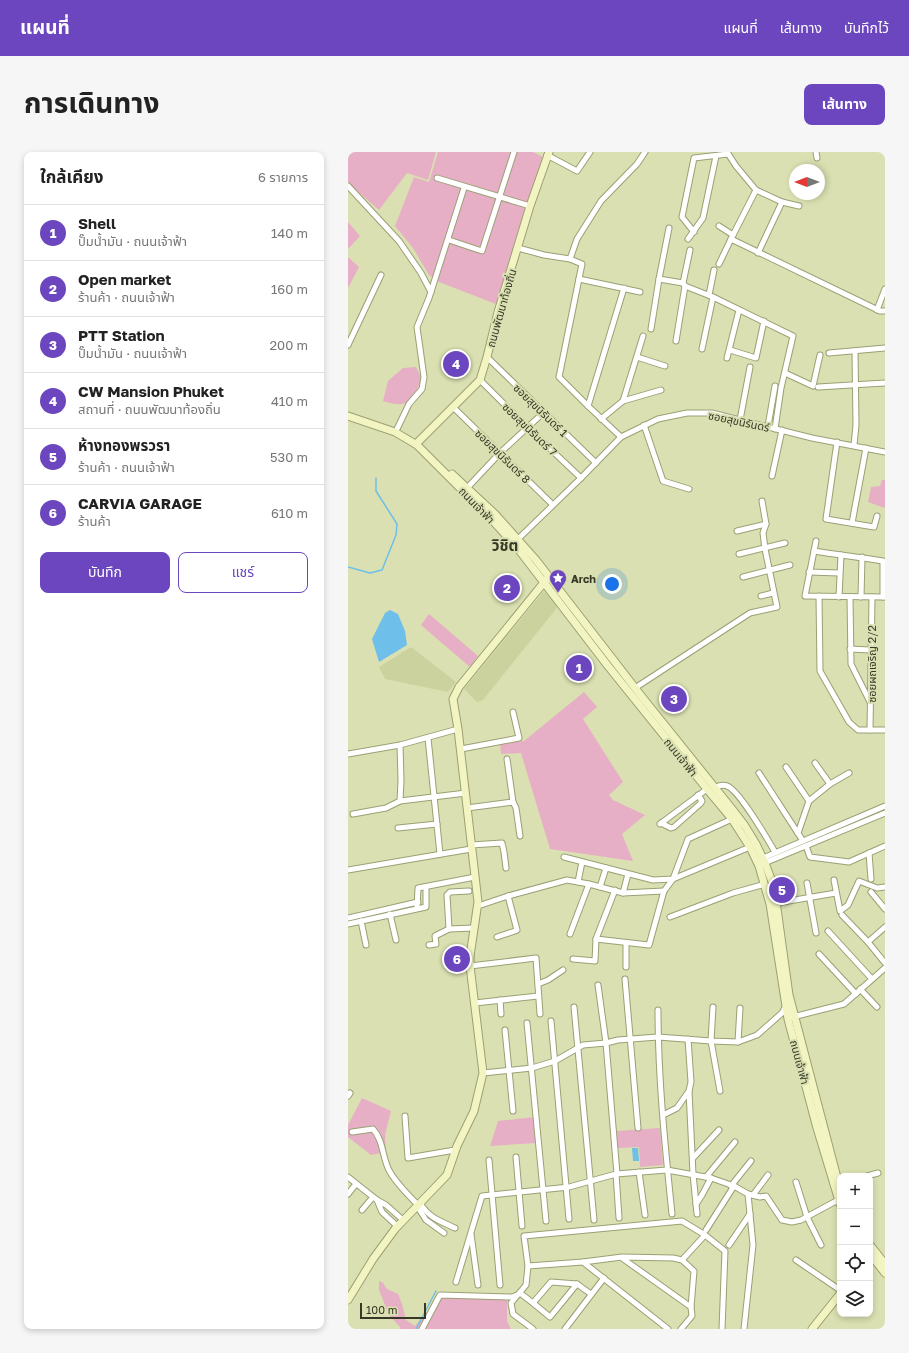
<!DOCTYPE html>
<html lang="th">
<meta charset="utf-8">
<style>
body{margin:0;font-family:"Golos Text","Noto Sans Thai",sans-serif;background:#f6f6f6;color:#222}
.controls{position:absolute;right:12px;bottom:12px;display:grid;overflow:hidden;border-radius:8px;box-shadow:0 2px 6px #0003}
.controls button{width:36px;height:36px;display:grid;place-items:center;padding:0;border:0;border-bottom:1px solid #e0e0e0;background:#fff;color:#222;font:20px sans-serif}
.compass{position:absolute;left:441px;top:12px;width:36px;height:36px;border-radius:50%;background:#fff;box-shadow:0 2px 6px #0003;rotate:270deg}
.scale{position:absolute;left:12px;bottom:10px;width:66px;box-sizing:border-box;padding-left:4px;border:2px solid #373927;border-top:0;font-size:11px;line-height:14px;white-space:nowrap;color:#373927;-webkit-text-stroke:3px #dae0b1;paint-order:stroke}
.you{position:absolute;left:264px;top:432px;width:14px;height:14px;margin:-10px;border:3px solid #fff;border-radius:50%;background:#1a73e8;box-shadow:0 0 0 6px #1a73e833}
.badge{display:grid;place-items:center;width:26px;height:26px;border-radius:50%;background:#6b46be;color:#fff;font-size:13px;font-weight:700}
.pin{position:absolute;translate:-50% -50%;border:2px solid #fff;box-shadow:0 1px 4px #0006}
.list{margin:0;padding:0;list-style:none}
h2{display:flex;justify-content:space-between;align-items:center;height:52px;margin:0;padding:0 16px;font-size:17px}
h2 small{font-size:13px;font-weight:400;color:#767676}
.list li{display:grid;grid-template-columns:26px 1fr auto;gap:12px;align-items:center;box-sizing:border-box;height:56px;padding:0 16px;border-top:1px solid #e0e0e0}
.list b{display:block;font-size:15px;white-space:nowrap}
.list p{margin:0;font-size:13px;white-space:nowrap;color:#767676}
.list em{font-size:13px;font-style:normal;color:#767676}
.actions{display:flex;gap:8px;padding:12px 16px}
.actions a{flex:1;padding:9px 0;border:1px solid #6b46be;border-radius:8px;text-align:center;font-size:14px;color:#6b46be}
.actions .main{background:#6b46be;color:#fff}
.icon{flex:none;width:22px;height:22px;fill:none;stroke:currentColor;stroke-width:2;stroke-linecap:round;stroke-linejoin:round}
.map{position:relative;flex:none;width:537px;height:1177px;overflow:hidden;border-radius:8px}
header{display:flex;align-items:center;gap:24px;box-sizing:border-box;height:56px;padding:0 20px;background:#6b46be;color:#fff}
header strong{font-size:19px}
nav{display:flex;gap:22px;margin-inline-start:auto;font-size:14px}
.intro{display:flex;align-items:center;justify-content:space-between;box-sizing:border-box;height:96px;padding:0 24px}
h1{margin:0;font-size:28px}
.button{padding:10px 18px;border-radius:8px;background:#6b46be;color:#fff;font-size:14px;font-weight:700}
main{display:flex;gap:24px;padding:0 24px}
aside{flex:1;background:#fff;border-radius:8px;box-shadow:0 2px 6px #0003}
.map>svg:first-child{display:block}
.built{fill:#ccd29e}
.green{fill:#e6afc5}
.water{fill:#6ebfe9}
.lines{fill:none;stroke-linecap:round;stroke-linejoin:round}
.stream{stroke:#6ebfe9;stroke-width:1.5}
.street-casing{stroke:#9ba074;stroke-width:7}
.secondary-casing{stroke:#9ba074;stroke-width:9}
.street{stroke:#fff;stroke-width:5}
.secondary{stroke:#f2f5c2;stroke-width:7}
.labels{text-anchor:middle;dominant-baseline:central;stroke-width:4;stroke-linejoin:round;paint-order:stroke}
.street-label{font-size:11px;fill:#373927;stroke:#dae0b1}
.poi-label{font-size:11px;font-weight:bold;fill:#373927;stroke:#dae0b1;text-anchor:start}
.district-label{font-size:15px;font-weight:bold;fill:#373927;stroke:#dae0b1}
</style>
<header>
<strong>แผนที่</strong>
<nav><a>แผนที่</a><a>เส้นทาง</a><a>บันทึกไว้</a></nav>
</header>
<div class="intro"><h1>การเดินทาง</h1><a class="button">เส้นทาง</a></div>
<main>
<aside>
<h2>ใกล้เคียง<small>6 รายการ</small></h2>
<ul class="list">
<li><span class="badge">1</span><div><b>Shell</b><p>ปั๊มน้ำมัน · ถนนเจ้าฟ้า</p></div><em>140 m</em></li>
<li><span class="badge">2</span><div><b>Open market</b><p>ร้านค้า · ถนนเจ้าฟ้า</p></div><em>160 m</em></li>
<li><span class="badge">3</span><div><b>PTT Station</b><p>ปั๊มน้ำมัน · ถนนเจ้าฟ้า</p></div><em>200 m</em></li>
<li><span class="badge">4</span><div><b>CW Mansion Phuket</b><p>สถานที่ · ถนนพัฒนาท้องถิ่น</p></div><em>410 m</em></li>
<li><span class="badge">5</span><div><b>ห้างทองพรวรา</b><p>ร้านค้า · ถนนเจ้าฟ้า</p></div><em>530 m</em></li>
<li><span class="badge">6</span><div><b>CARVIA GARAGE</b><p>ร้านค้า</p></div><em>610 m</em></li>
</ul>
<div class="actions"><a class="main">บันทึก</a><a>แชร์</a></div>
</aside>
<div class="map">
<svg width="537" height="1177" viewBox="0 0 537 1177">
<rect width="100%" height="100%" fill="#dae0b1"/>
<g class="built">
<polygon points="196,439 209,451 208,457 135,548 129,550 116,537"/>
<polygon points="63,495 108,530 100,540 37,527 31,515"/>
</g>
<g class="green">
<polygon points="0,0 88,0 80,28 59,21 31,58 0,31"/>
<polygon points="90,0 185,0 195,5 148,152 91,130 81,123 65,96 47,74 66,25 81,30"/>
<polygon points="0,70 12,84 0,97"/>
<polygon points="0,105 11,115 0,136"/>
<path d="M68,215l6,12c-11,23 -12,30 -39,22l5,-20 15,-13z"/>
<polygon points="534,328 537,328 537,356 520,350 523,335 532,334"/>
<polygon points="81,462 130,504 122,515 73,473"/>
<polygon points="236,540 249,555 235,567 275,630 261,643 265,648 297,663 274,682 285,709 202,697 173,601 153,602 152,591 176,589"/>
<polygon points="14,946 43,959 37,983 38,1000 23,1003 0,985 0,973"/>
<polygon points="187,965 188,991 142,994 150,969"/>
<polygon points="312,976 315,1013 292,1015 291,995 270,996 269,979"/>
<polygon points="31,1129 35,1131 39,1137 50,1142 54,1152 58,1168 67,1174 93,1144 159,1147 159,1169 163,1177 52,1177 52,1175 41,1163 31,1138"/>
</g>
<g class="water">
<polygon points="42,458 50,462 57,479 59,493 31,510 24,487 37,461"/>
<polygon points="284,996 290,996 291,1009 285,1009"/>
</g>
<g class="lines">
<g class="stream">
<polyline points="0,415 22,421 34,418 48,383 49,372 28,339 28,326"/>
<polyline points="68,1177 88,1139"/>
</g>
<g class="street-casing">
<g id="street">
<polyline points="379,0 388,14 408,38 383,87 532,159 537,159"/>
<polyline points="468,0 469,6"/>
<polyline points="199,3 229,19 242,0"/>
<polyline points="89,26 182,54"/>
<polyline points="0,34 51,89 73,121 83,140"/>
<polyline points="408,38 434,50 410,101"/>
<polyline points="434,50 451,54"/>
<polyline points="371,74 385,83"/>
<polyline points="346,80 334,65 346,6 380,2"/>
<polyline points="340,87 355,66 368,4"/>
<polyline points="101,88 134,99 166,0"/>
<polyline points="170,96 196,103 222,107 234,112 211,225 240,254 273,285"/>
<polyline points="222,107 229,87 253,49 289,12 297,0"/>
<polyline points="371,112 383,87"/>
<polyline points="231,127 292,140"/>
<polyline points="311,127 335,131"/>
<polyline points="337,134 365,145 445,184 433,236 427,277"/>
<polyline points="361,143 366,118"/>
<polyline points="529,158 537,137"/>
<polyline points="303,177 311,127 321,76"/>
<polyline points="328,189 337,134 335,131 342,98"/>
<polyline points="0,193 33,123"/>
<polyline points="354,197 365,145"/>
<polyline points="382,198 408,206 416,169"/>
<polyline points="481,201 537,196"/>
<polyline points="139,205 248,311"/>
<polyline points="289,205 317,214"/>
<polyline points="379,206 391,158"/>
<polyline points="437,221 465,234 472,203"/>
<polyline points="132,228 179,275 233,326"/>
<polyline points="470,235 537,231"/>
<polyline points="275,249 295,184"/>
<polyline points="240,254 276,136"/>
<polyline points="105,255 205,353"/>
<polyline points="253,267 275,249 313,238"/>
<polyline points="392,268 402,215"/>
<polyline points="296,273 315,329 341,337"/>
<polyline points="420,274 427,234"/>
<polyline points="49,277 61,252 74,237 76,225 69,175 81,146 116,36"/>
<polyline points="489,290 478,367 526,375 529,364"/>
<polyline points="506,293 508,273 507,199"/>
<polyline points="424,324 434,278"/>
<polyline points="120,335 152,301 195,261"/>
<polyline points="504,371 518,296"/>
<polyline points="389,379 418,372"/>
<polyline points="170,387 233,326 273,285 310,267 339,261 364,261 464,286 537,300"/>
<polyline points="468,389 457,444 537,445"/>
<path d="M466,399c23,4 46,6 69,10v36"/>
<polyline points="391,402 437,391"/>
<polyline points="461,420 491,421"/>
<polyline points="395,425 442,413"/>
<polyline points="413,444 425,441"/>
<polyline points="471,444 472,519 501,570 510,578 537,578"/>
<polyline points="491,445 493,403"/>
<polyline points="502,445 503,512 522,550"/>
<polyline points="513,445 514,405"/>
<polyline points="502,497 522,498"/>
<polyline points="287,536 402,461 429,455 417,397 415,381 418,372 414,349"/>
<polyline points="522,578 524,445"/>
<polyline points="80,586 92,702"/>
<polyline points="113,597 171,586 165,560"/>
<polyline points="0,602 52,593 110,577"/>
<polyline points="159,607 165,650 168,656 172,684"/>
<polyline points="467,611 482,632"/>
<polyline points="438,615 461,649"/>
<polyline points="411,621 455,689"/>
<path d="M367,635c4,-1 8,-3 12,-1 11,3 41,54 48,66"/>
<polyline points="52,649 53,628 52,593"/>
<polyline points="119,656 165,650"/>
<polyline points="5,662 38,656 52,649 118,641"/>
<polyline points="313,671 323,676 326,675 352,652 354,649 350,643"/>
<polyline points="312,672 359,637"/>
<polyline points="50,676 89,672"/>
<polyline points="450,681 461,649 482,632 501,621"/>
<polyline points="123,693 154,691 156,700 158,716"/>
<polyline points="458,694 462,705 501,710 537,694"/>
<polyline points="521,701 523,727"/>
<polyline points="216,705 305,728 325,727 402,695"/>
<polyline points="413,707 537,654"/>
<polyline points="414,712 537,661"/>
<polyline points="0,718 123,697"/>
<polyline points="486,728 492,759 500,753 511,729 529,736 537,735"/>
<polyline points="230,730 234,710"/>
<polyline points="459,731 468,781"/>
<polyline points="252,735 258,716"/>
<polyline points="523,740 537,757"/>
<polyline points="275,741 280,722"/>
<polyline points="429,751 488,741"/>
<polyline points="130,754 160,744 219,728 241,732 275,741 316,739"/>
<polyline points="69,756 70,736 127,725"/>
<polyline points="42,762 48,788"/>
<polyline points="494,763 520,790 537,811"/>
<polyline points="322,765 385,741 417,732"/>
<polyline points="0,766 70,750"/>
<polyline points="13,769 18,793"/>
<polyline points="0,772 78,755 78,735"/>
<polyline points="101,777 99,743 102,740 121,739"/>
<polyline points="480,779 524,827"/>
<polyline points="222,782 241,732"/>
<polyline points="149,785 167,779 169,778 160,744"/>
<polyline points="248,787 301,793 316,739 325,727 340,687 384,667"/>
<polyline points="520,790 537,775"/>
<polyline points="81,793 88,792 87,784 101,777 126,776"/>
<polyline points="471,802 508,842"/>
<polyline points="225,807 247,809 248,787 267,738"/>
<polyline points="122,814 188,806 192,862"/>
<polyline points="278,815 278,791"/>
<polyline points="277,827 290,976"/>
<polyline points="190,832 200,828 215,818"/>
<polyline points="250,833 258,891 269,1022"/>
<polyline points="512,837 529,855"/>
<polyline points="152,848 153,862"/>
<polyline points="127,851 190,844"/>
<polyline points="226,855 246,1068"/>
<polyline points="365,855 363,889 372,939"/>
<path d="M310,858c0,68 7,136 14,204"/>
<polyline points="445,865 496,852 537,816"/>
<polyline points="203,869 221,1067"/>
<polyline points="179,871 198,1069"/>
<polyline points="157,878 165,959"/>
<polyline points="340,887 343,930 341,939 345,1022 349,1062"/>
<polyline points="390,890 392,856"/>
<polyline points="135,921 184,916 207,909 235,893 258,891 270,888 310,885 363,889 390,890 409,883 434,861 438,854"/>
<polyline points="0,944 2,941"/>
<polyline points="315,963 329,956 341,939"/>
<polyline points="57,964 60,1006 107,998"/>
<path d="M4,980l21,-3c11,12 9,30 17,43 7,12 18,23 28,33"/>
<polyline points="168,1005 174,1074"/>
<polyline points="345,1006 371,978"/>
<polyline points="141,1008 152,1133"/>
<polyline points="291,1020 297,1063"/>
<polyline points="268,1022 271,1066"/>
<polyline points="519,1024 530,1021"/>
<polyline points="0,1025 29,1048"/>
<polyline points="358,1025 387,990"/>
<polyline points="448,1030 459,1065 473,1093"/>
<polyline points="383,1034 403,1009"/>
<polyline points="0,1042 8,1032"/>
<polyline points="405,1043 420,1023"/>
<path d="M72,1051c9,15 20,18 35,25"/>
<polyline points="348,1052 354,1043 363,1026"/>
<polyline points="69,1054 78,1068 96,1081"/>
<polyline points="14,1058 25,1045"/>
<polyline points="49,1074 34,1060 29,1048 38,1053 55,1068"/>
<polyline points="358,1078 386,1034"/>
<polyline points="123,1082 130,1133"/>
<polyline points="381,1093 402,1062"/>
<polyline points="274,1106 343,1155"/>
<polyline points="334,1108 357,1083"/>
<polyline points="448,1108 492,1138"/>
<polyline points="235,1110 320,1177"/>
<polyline points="180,1114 235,1110 274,1105 325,1106 334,1108 346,1119 343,1155 344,1164 333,1177"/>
<polyline points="108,1130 134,1044 221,1035 268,1022 319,1018 363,1026 386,1034 400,1042 412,1045 418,1044 434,1068 444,1070 453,1068 490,1048"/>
<polyline points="172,1141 185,1151 202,1165 229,1132"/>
<polyline points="185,1151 203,1130 229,1132 243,1142"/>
<polyline points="74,1177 92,1143 164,1145 169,1143"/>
<polyline points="185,1177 165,1162 163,1151 178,1133 180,1114 176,1084 334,1069 357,1083 377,1099 374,1177"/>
<polyline points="217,1177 256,1126"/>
<polyline points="396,1177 405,1093 400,1042"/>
</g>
</g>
<g class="secondary-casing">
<g id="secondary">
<polyline points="0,264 47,280 69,293 144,368 168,394 260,514 359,637 384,667 402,695 411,714 422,752 440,867 469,976 492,1052"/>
<polyline points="70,290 132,228 139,205 150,160 182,54 201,0"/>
<polyline points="104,322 147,362 188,408 294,545 384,657 397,674 408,692 417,711 426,735 441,843 492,1037"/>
<polyline points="522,1093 537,1112"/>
<polyline points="522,1102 537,1121"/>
<polyline points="0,1148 25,1107 47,1077 99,1023 109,994 126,959 135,921 122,814 122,804 130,750 110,577 105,547 111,535 198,428"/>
<polyline points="464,1177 492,1142"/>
</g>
</g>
<use href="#street" class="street"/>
<use href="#secondary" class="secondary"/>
</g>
<defs>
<g id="sight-pin" transform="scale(0.9)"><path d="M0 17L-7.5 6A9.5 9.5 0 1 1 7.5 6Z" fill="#6b46be" stroke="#dae0b1"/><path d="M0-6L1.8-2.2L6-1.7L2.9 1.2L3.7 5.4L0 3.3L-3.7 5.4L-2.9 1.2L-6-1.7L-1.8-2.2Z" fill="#fff"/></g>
</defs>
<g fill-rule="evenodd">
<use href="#sight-pin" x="210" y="426"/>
</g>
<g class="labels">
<g class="street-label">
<text transform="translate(153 156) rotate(-74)">ถนนพัฒนาท้องถิ่น</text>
<text transform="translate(193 258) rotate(44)">ซอยสุขนิรันดร์ 1</text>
<text transform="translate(391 269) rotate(12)">ซอยสุขนิรันดร์</text>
<text transform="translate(182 277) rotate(44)">ซอยสุขนิรันดร์ 7</text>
<text transform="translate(155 304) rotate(44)">ซอยสุขนิรันดร์ 8</text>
<text transform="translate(129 353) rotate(46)">ถนนเจ้าฟ้า</text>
<text transform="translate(523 512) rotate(-90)">ซอยผถเจริญ 2/2</text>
<text transform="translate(333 605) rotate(51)">ถนนเจ้าฟ้า</text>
<text transform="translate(452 910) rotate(75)">ถนนเจ้าฟ้า</text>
</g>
<g class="poi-label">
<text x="223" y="426">Arch</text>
</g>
<g class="district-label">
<text x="157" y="393">วิชิต</text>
</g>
</g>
</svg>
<div class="controls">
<button>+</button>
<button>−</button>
<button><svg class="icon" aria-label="locate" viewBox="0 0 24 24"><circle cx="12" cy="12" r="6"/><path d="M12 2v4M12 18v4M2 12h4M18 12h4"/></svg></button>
<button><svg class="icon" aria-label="layers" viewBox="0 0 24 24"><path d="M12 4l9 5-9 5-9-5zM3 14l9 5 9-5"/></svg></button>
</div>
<svg class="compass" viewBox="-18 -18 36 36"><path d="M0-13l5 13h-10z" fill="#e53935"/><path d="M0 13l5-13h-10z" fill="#767676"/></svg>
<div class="scale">100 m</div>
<div class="you"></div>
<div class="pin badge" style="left:231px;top:516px">1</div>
<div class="pin badge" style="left:159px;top:436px">2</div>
<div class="pin badge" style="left:326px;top:547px">3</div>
<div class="pin badge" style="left:108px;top:212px">4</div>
<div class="pin badge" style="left:434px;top:738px">5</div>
<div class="pin badge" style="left:109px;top:807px">6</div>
</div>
</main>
